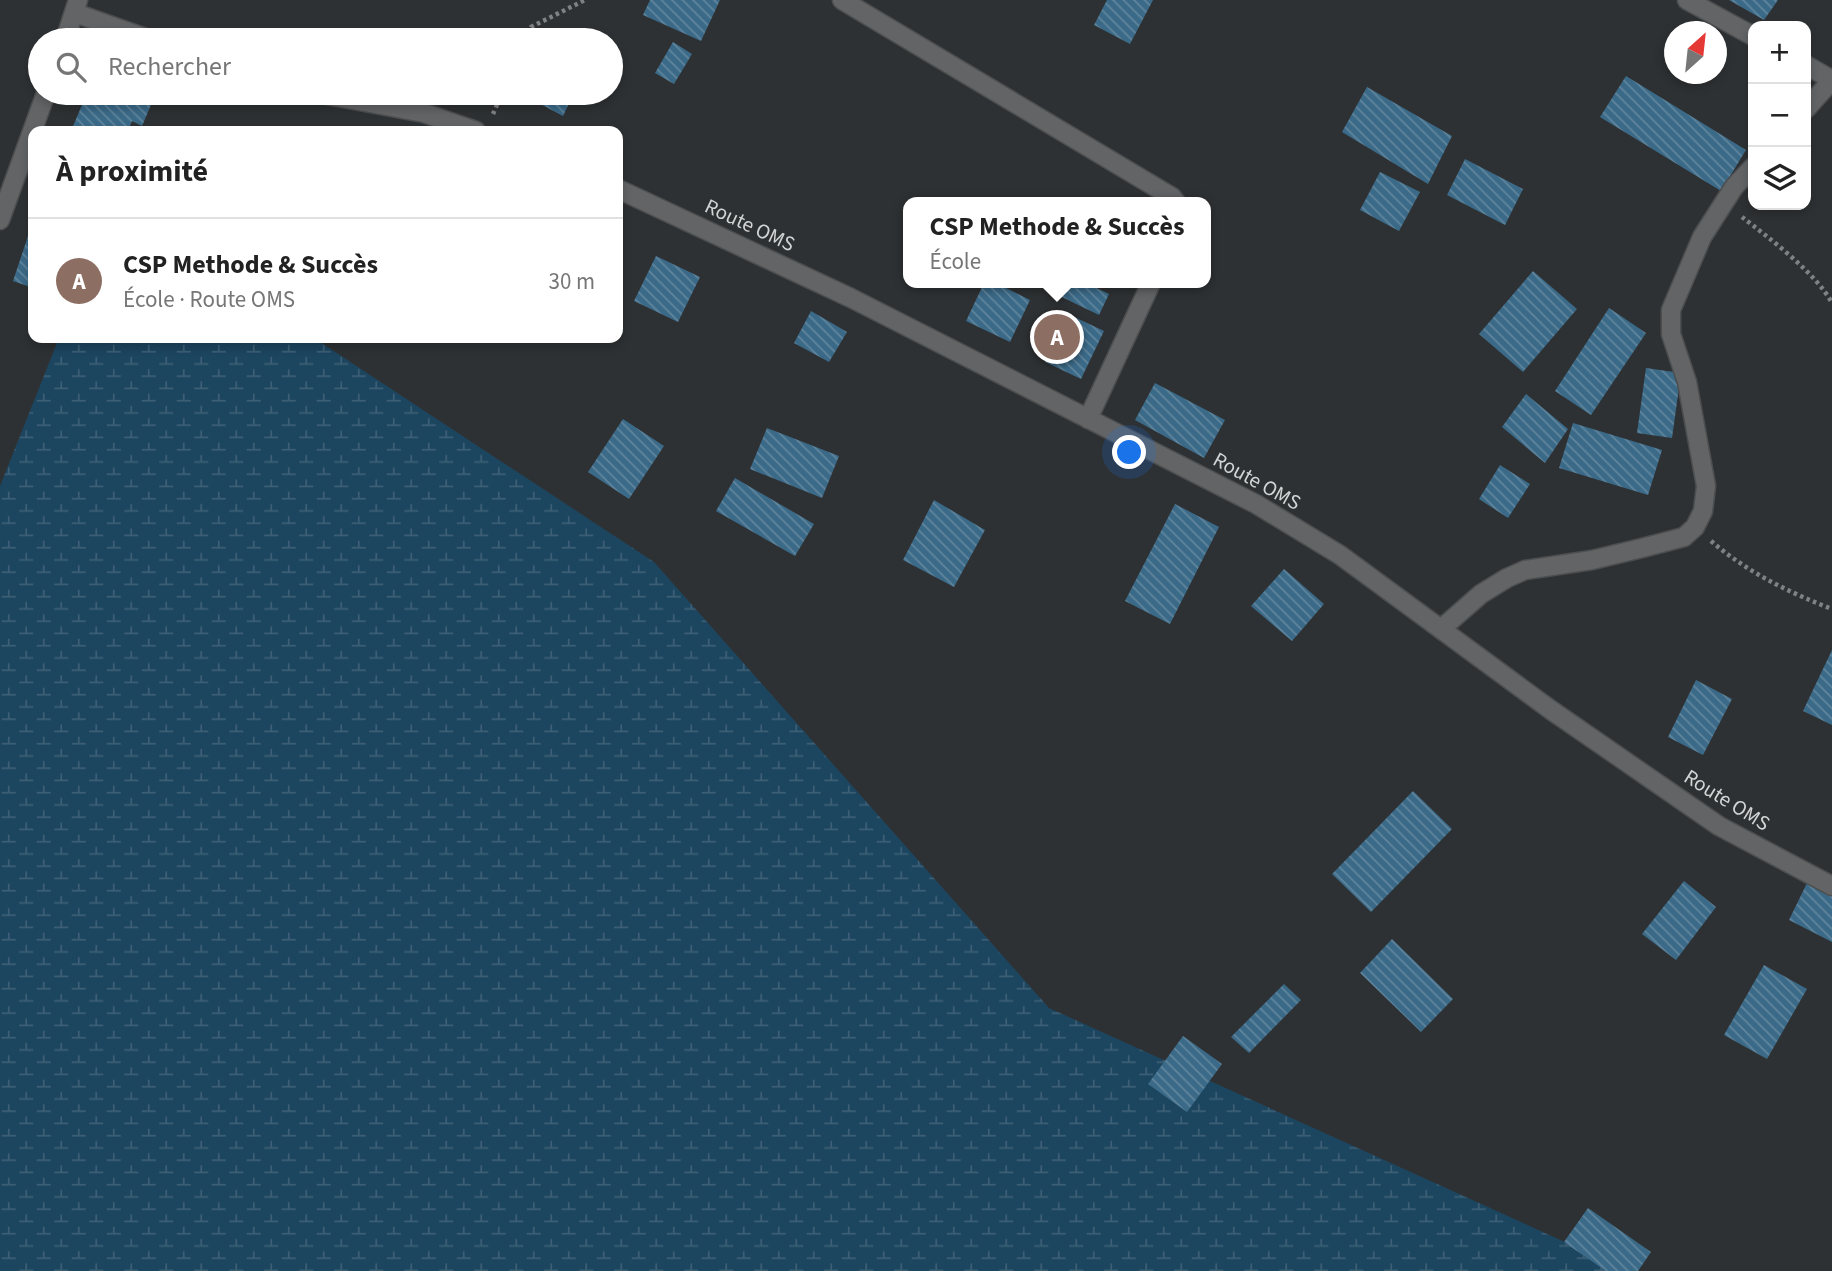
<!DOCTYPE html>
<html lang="fr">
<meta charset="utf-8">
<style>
body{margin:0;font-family:"Source Sans 3",sans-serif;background:#f6f6f6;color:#222}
.controls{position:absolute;right:21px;top:21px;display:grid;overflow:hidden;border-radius:14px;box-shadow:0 4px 10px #0003}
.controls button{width:63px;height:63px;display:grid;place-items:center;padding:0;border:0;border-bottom:2px solid #e0e0e0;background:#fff;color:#222;font:35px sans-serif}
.compass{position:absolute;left:1664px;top:21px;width:63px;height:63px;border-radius:50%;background:#fff;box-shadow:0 4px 10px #0003;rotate:27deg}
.you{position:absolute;left:1130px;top:453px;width:24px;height:24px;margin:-18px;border:5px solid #fff;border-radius:50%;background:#1a73e8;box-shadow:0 0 0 10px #1a73e833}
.badge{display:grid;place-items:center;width:46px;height:46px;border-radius:50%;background:#835a36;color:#fff;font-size:23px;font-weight:700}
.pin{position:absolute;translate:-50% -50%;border:4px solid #fff;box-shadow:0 2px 7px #0006}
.popup{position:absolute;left:903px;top:197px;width:308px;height:91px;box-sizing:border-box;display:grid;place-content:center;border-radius:14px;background:#fff;filter:drop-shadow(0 2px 5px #0005);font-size:23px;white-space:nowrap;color:#767676}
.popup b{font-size:26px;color:#222}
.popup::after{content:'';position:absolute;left:50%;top:100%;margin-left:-14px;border:14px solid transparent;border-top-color:#fff}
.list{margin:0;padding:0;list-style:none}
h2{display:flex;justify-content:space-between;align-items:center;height:91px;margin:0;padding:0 28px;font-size:30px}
h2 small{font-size:23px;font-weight:400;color:#767676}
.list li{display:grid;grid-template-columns:46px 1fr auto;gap:21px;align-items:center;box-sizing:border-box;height:126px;padding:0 28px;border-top:2px solid #e0e0e0}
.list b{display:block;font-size:26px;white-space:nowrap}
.list p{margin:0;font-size:23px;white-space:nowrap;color:#767676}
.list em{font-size:23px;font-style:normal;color:#767676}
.icon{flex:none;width:38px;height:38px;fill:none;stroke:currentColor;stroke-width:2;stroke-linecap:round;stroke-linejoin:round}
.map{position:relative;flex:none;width:1832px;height:1271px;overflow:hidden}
.search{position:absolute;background:#fff;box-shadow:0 4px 10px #0003;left:28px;top:28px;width:595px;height:77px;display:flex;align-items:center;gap:18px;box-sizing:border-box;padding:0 24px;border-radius:38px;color:#767676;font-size:26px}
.panel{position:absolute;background:#fff;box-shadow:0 4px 10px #0003;left:28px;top:126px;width:595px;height:217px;border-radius:14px}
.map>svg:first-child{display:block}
.wetland{fill:url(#wetland-marsh)}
.building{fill:url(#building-back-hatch)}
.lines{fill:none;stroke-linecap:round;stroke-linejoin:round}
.minor-casing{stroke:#4c4e50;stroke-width:21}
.path{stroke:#7f8183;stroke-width:4.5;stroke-dasharray:3.5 3.5;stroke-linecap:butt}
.minor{stroke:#626465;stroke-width:18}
.labels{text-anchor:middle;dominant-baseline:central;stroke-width:6;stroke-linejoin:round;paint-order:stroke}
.street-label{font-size:21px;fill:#d2d4d5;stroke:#2e3133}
</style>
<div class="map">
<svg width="1832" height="1271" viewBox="0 0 1832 1271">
<defs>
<pattern id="wetland-marsh" width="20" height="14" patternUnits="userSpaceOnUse" patternTransform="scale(1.75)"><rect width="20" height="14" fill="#1c455f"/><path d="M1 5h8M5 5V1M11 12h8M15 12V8" fill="none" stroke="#3c5f75"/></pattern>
<pattern id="building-back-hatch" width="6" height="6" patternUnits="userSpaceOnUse" patternTransform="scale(1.75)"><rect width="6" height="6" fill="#3b6a88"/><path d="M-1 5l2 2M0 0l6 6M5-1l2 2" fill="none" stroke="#60859d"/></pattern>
</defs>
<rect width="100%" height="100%" fill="#2e3133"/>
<polygon class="wetland" points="59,338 314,338 654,562 1049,1008 1629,1271 0,1271 0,486"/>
<g class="building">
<polygon points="650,0 720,0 701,41 643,15"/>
<polygon points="1107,0 1153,0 1130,44 1094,25"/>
<polygon points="1729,0 1778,0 1764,20"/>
<polygon points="556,28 582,40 550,40"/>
<polygon points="673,42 692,54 674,84 655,73"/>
<polygon points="1626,76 1746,150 1721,191 1600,117"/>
<polygon points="1367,87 1452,136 1428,184 1342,132"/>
<polygon points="87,93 156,93 142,126 132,121 128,131 71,131"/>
<polygon points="458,93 490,93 485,104"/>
<polygon points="524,93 574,93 563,116 523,95"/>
<polygon points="1465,159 1523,189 1505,225 1447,195"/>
<polygon points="1380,172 1420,192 1399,231 1360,210"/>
<polygon points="33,221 33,288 13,281"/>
<polygon points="656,256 700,277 678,322 634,301"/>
<polygon points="1533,271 1577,309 1523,372 1479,334"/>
<polygon points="984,283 996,283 1030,300 1010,342 966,321"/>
<polygon points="1041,283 1086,283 1109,294 1099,315 1039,286"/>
<polygon points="1609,308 1646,333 1591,415 1555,391"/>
<polygon points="811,311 847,332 829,362 794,343"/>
<polygon points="1068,314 1104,331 1081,379 1045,362"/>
<polygon points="1646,368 1681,373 1672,438 1637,433"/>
<polygon points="1155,383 1225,420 1204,458 1135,420"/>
<polygon points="1526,394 1568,429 1545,463 1502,427"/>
<polygon points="623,419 664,446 629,499 588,472"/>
<polygon points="1573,423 1662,450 1648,495 1559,468"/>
<polygon points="767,428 839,456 822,498 750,469"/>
<polygon points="1500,465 1530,484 1508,518 1479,499"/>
<polygon points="735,478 814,524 795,556 716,511"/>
<polygon points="934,500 985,530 954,587 903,560"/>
<polygon points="1175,504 1219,527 1170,624 1125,601"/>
<polygon points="1284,569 1324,604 1292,641 1251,606"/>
<polygon points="1832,650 1832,725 1803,711"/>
<polygon points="1696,680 1732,699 1703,755 1668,737"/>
<polygon points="1413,791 1452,829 1371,912 1332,874"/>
<polygon points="1684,881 1716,907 1676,960 1642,934"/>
<polygon points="1807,883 1832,895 1832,942 1789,920"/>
<polygon points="1392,939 1453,999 1421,1032 1360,973"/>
<polygon points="1764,965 1807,989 1767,1059 1724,1035"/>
<polygon points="1284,984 1301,1000 1249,1053 1231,1037"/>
<polygon points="1183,1036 1222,1064 1187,1112 1148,1084"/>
<polygon points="1588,1208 1651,1252 1638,1271 1606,1271 1564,1242"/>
</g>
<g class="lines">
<g class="minor-casing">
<g id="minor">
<polyline points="842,0 1172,197 1176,202"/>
<polyline points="1687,0 1753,36"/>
<polyline points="75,13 151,40"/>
<polyline points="65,40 78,0"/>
<polyline points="1806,65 1832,80"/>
<polyline points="316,93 424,113 476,131"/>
<polyline points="1806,109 1832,80"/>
<polyline points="618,189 851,298 1256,504 1340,555 1551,710 1719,826 1832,886"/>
<polyline points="0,220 46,93"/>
<polyline points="1088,419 1151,283"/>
<polyline points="1441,629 1481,594 1507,578 1525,570 1592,560 1642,548 1684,537 1695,527 1703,511 1706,486 1687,382 1671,334 1671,310 1702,237 1734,187 1753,167"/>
</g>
</g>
<g class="path">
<polyline points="525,40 531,27 585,0"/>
<polyline points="493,114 502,93"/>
<path d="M1742,217c27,21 74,56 90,86"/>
<path d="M1711,541c36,31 77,51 121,68"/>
</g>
<use href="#minor" class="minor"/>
</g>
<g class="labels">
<g class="street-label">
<text transform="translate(750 225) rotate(25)">Route OMS</text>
<text transform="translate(1257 481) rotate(29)">Route OMS</text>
<text transform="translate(1727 800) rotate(32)">Route OMS</text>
</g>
</g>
</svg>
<div class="controls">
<button>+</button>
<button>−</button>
<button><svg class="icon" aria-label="layers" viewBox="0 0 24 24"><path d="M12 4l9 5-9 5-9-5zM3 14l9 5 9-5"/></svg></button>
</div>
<svg class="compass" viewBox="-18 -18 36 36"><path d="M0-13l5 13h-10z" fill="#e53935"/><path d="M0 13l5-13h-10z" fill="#767676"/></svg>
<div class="you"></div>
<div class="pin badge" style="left:1057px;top:337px;background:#8d6e63">A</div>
<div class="popup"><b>CSP Methode &amp; Succès</b>École</div>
<div class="search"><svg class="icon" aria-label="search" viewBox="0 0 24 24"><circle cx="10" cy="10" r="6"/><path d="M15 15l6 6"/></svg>Rechercher</div>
<section class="panel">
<h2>À proximité<small></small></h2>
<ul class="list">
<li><span class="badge" style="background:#8d6e63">A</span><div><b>CSP Methode &amp; Succès</b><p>École · Route OMS</p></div><em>30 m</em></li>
</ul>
</section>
</div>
